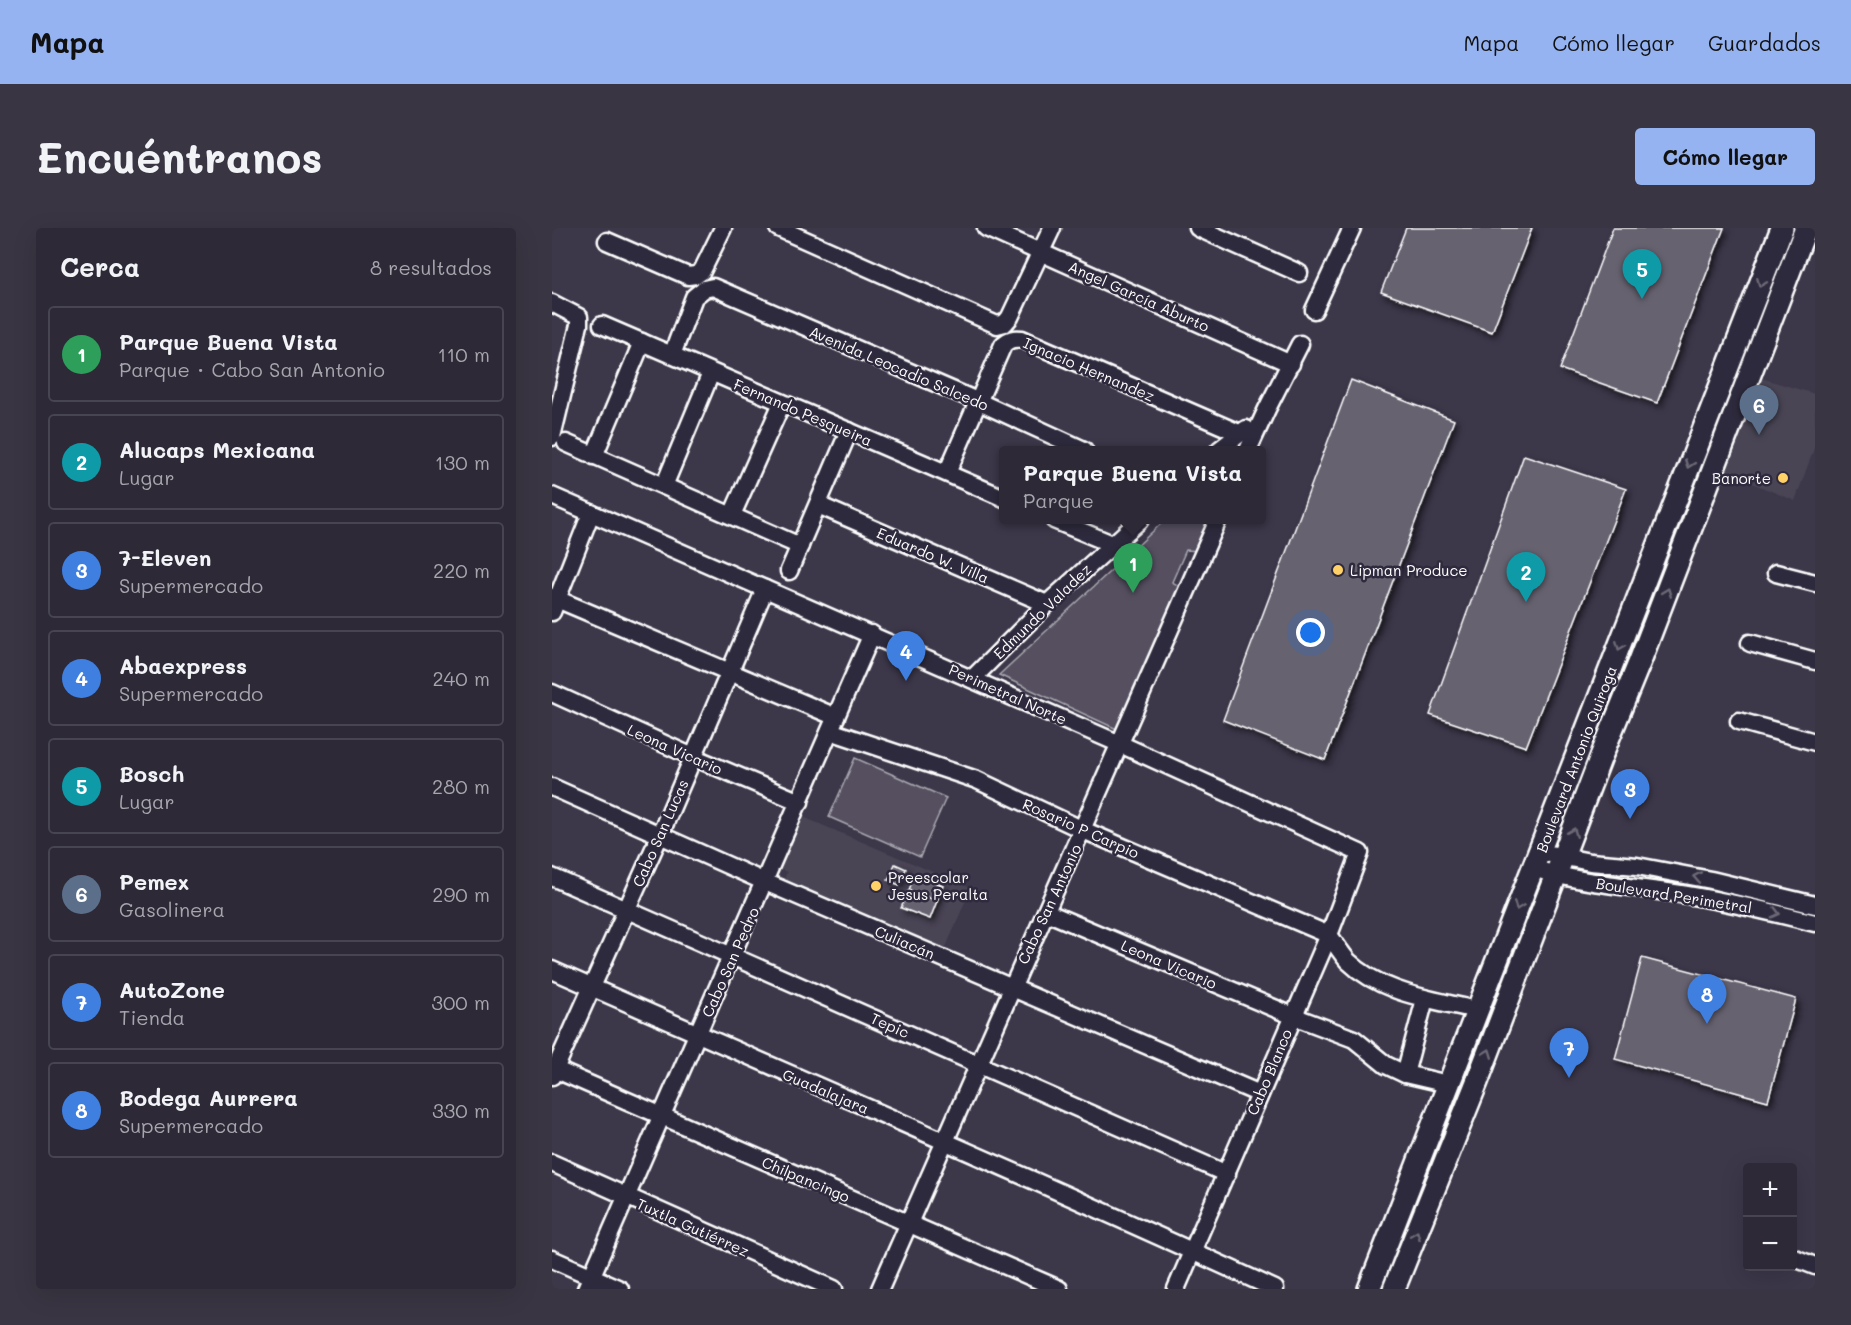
<!DOCTYPE html>
<html lang="es">
<meta charset="utf-8">
<style>
body{margin:0;font-family:Mali,sans-serif;background:#393542;color:#f1f3f6}
.controls{position:absolute;right:18px;bottom:18px;display:grid;overflow:hidden;border-radius:6px;box-shadow:0 6px 24px #0002}
.controls button{width:54px;height:54px;display:grid;place-items:center;padding:0;border:0;border-bottom:2px solid #484552;background:#2d2937;color:#f1f3f6;font:30px sans-serif}
.you{position:absolute;left:759px;top:405px;width:21px;height:21px;margin:-15px;border:4px solid #fff;border-radius:50%;background:#1a73e8;box-shadow:0 0 0 9px #1a73e833}
.badge{display:grid;place-items:center;width:39px;height:39px;border-radius:50%;background:#95b2f1;color:#fff;font-size:20px;font-weight:700}
.pin{position:absolute;translate:-50% -50px;filter:drop-shadow(0 2px 3px #0008)}
.pin::after{content:'';position:absolute;top:32px;width:21px;height:18px;background:inherit;clip-path:polygon(0 0,100% 0,50% 100%)}
.popup{position:absolute;left:447px;top:218px;width:267px;height:78px;box-sizing:border-box;display:grid;place-content:center;border-radius:6px;background:#2d2937;filter:drop-shadow(0 2px 4px #0005);font-size:20px;white-space:nowrap;color:#a7a6ad}
.popup b{font-size:22px;color:#f1f3f6}
.popup::after{content:'';position:absolute;left:50%;top:100%;margin-left:-12px;border:12px solid transparent;border-top-color:#2d2937}
.list{margin:0;padding:0;list-style:none}
h2{display:flex;justify-content:space-between;align-items:center;height:78px;margin:0;padding:0 24px;font-size:26px}
h2 small{font-size:20px;font-weight:400;color:#a7a6ad}
.list li{display:grid;grid-template-columns:39px 1fr auto;gap:18px;align-items:center;box-sizing:border-box;height:96px;margin:0 12px 12px;padding:0 12px;border:2px solid #484552;border-radius:6px}
.list b{display:block;font-size:22px;white-space:nowrap}
.list p{margin:0;font-size:20px;white-space:nowrap;color:#a7a6ad}
.list em{font-size:20px;font-style:normal;color:#a7a6ad}
.map{position:relative;flex:none;width:1263px;height:1061px;overflow:hidden;border-radius:6px}
header{display:flex;align-items:center;gap:36px;box-sizing:border-box;height:84px;padding:0 30px;background:#95b2f1;color:#111}
header strong{font-size:28px}
nav{display:flex;gap:33px;margin-inline-start:auto;font-size:21px}
.intro{display:flex;align-items:center;justify-content:space-between;box-sizing:border-box;height:144px;padding:0 36px}
h1{margin:0;font-size:42px}
.button{padding:15px 27px;border-radius:6px;background:#95b2f1;color:#111;font-size:21px;font-weight:700}
main{display:flex;gap:36px;padding:0 36px}
aside{flex:1;background:#2d2937;border-radius:6px;box-shadow:0 6px 24px #0002}
.map>svg:first-child{display:block}
.built{fill:#494455}
.green{fill:#555060;stroke:#aaa8b0;stroke-width:1.5}
.building{fill:#666270;stroke:#fff;stroke-width:1.5;filter:url(#shadow)}
.lines{fill:none;stroke-linecap:round;stroke-linejoin:round}
.minor-casing{stroke:#fff;stroke-width:21}
.major-casing{stroke:#fff;stroke-width:26}
.minor{stroke:#2f2a3d;stroke-width:16}
.major{stroke:#2f2a3d;stroke-width:21}
.oneway{stroke:#6d6a77}
.poi-dot{fill:#ffd166;stroke:#2f2a3d;stroke-width:2}
.labels{text-anchor:middle;dominant-baseline:central;stroke-width:5;stroke-linejoin:round;paint-order:stroke}
.street-label{font-size:15px;fill:#fff;stroke:#2f2a3d}
.poi-label{font-size:15px;fill:#fff;stroke:#2f2a3d;text-anchor:start}
</style>
<header>
<strong>Mapa</strong>
<nav><a>Mapa</a><a>Cómo llegar</a><a>Guardados</a></nav>
</header>
<div class="intro"><h1>Encuéntranos</h1><a class="button">Cómo llegar</a></div>
<main>
<aside>
<h2>Cerca<small>8 resultados</small></h2>
<ul class="list">
<li><span class="badge" style="background:#2e9e5b">1</span><div><b>Parque Buena Vista</b><p>Parque · Cabo San Antonio</p></div><em>110 m</em></li>
<li><span class="badge" style="background:#0f9aa8">2</span><div><b>Alucaps Mexicana</b><p>Lugar</p></div><em>130 m</em></li>
<li><span class="badge" style="background:#3f7fe0">3</span><div><b>7-Eleven</b><p>Supermercado</p></div><em>220 m</em></li>
<li><span class="badge" style="background:#3f7fe0">4</span><div><b>Abaexpress</b><p>Supermercado</p></div><em>240 m</em></li>
<li><span class="badge" style="background:#0f9aa8">5</span><div><b>Bosch</b><p>Lugar</p></div><em>280 m</em></li>
<li><span class="badge" style="background:#5c6f8a">6</span><div><b>Pemex</b><p>Gasolinera</p></div><em>290 m</em></li>
<li><span class="badge" style="background:#3f7fe0">7</span><div><b>AutoZone</b><p>Tienda</p></div><em>300 m</em></li>
<li><span class="badge" style="background:#3f7fe0">8</span><div><b>Bodega Aurrera</b><p>Supermercado</p></div><em>330 m</em></li>
</ul>
</aside>
<div class="map">
<svg width="1263" height="1061" viewBox="0 0 1263 1061">
<defs>
<filter id="shadow"><feDropShadow dx="3.5" dy="3.5" stdDeviation="3" flood-color="#0009"/></filter>
</defs>
<rect width="100%" height="100%" fill="#3c3749"/>
<filter id="ink" filterUnits="userSpaceOnUse"><feTurbulence type="fractalNoise" baseFrequency=".0167" numOctaves="2"/><feDisplacementMap in="SourceGraphic" scale="12" xChannelSelector="R" yChannelSelector="G"/><feConvolveMatrix kernelMatrix="1 2 1 2 8 2 1 2 1" color-interpolation-filters="sRGB"/></filter>
<g filter="url(#ink)">
<g class="built">
<polygon points="1206,149 1263,166 1263,218 1243,273 1171,243"/>
<polygon points="249,588 419,660 392,724 230,656 235,644 227,641"/>
</g>
<g class="green">
<polygon points="613,292 660,292 648,323 634,322 620,354 631,360 567,502 447,447"/>
<polygon points="303,530 394,570 368,629 277,589"/>
</g>
<g class="building">
<polygon points="854,0 980,0 940,104 829,64"/>
<polygon points="1061,0 1172,0 1105,175 1008,141"/>
<polygon points="799,152 902,192 773,532 671,492"/>
<polygon points="972,227 1074,261 974,519 878,487"/>
<polygon points="343,636 354,641 347,657 336,652"/>
<polygon points="363,646 391,658 385,673 357,662"/>
<polygon points="357,662 385,673 378,691 349,680"/>
<polygon points="1090,730 1244,771 1216,873 1063,831"/>
</g>
<g class="lines">
<g class="minor-casing">
<g id="minor">
<polyline points="226,0 445,97 453,95 458,89 500,0"/>
<polyline points="434,0 739,136"/>
<polyline points="646,0 747,45"/>
<polyline points="55,13 136,48 144,47 150,43 171,0"/>
<polyline points="0,75 27,89 27,97 0,209"/>
<polyline points="762,82 800,0"/>
<polyline points="50,97 452,270"/>
<polyline points="120,127 142,69 152,61 161,59 425,173 532,222"/>
<polyline points="14,215 248,318"/>
<polyline points="667,222 694,201"/>
<polyline points="696,222 715,181 748,116"/>
<polyline points="42,228 90,114"/>
<path d="M395,245l56,-128c6,-6 11,-7 19,-6l217,94"/>
<polyline points="112,258 159,145"/>
<polyline points="0,268 568,516 808,625 777,707 624,1061"/>
<polyline points="266,277 495,376"/>
<polyline points="180,287 230,175"/>
<polyline points="502,292 560,316"/>
<polyline points="237,343 297,203"/>
<polyline points="1224,345 1263,355"/>
<polyline points="0,369 284,489"/>
<polyline points="0,384 39,285"/>
<polyline points="1198,415 1263,433"/>
<polyline points="420,451 495,376 588,292"/>
<polyline points="0,465 141,529 248,574"/>
<polyline points="1187,493 1263,514"/>
<path d="M278,503l147,49 106,50 246,105c6,8 12,18 19,26 34,33 84,38 128,49"/>
<polyline points="0,559 213,654 708,866"/>
<polyline points="988,624 1038,634 1085,638 1159,652 1263,677"/>
<path d="M981,640c46,15 94,18 141,25 48,7 94,18 141,30"/>
<polyline points="0,649 675,946"/>
<polyline points="494,684 741,788 802,811 834,837 853,846 896,856"/>
<path d="M0,742c241,106 484,209 723,319"/>
<polyline points="0,840 507,1061"/>
<polyline points="853,846 873,771"/>
<polyline points="0,848 108,607 213,361"/>
<polyline points="0,935 282,1061"/>
<polyline points="1240,1029 1263,1038"/>
<polyline points="0,1031 68,1061"/>
<polyline points="34,1061 320,406"/>
<polyline points="328,1061 666,292"/>
</g>
</g>
<g class="major-casing">
<g id="major">
<polyline points="817,1061 1230,0"/>
<polyline points="842,1061 925,854 1048,531 1088,433 1254,0"/>
</g>
</g>
<use href="#minor" class="minor"/>
<use href="#major" class="major"/>
</g>
<defs><path id="oneway-chevron" d="M-2-3.5L2.5 0L-2 3.5" fill="none" stroke-width="1.6" stroke-linecap="round" stroke-linejoin="round" transform="scale(1.5)"/></defs>
<g class="oneway">
<use href="#oneway-chevron" transform="translate(1209 55) rotate(112)"/>
<use href="#oneway-chevron" transform="translate(1137 236) rotate(110)"/>
<use href="#oneway-chevron" transform="translate(1115 364) rotate(-69)"/>
<use href="#oneway-chevron" transform="translate(1068 418) rotate(112)"/>
<use href="#oneway-chevron" transform="translate(1021 604) rotate(-68)"/>
<use href="#oneway-chevron" transform="translate(1145 649) rotate(-169)"/>
<use href="#oneway-chevron" transform="translate(966 678) rotate(111)"/>
<use href="#oneway-chevron" transform="translate(1224 685) rotate(15)"/>
<use href="#oneway-chevron" transform="translate(936 825) rotate(-69)"/>
<use href="#oneway-chevron" transform="translate(864 1007) rotate(-68)"/>
</g>
</g>
<g class="poi-dot">
<circle cx="1231" cy="250" r="6"/>
<circle cx="786" cy="342" r="6"/>
<circle cx="324" cy="658" r="6"/>
</g>
<g class="labels">
<g class="street-label">
<text transform="translate(587 68) rotate(24)">Angel García Aburto</text>
<text transform="translate(347 140) rotate(23)">Avenida Leocadio Salcedo</text>
<text transform="translate(537 141) rotate(23)">Ignacio Hernandez</text>
<text transform="translate(251 184) rotate(23)">Fernando Pesqueira</text>
<text transform="translate(381 327) rotate(23)">Eduardo W. Villa</text>
<text transform="translate(490 383) rotate(-44)">Edmundo Valadez</text>
<text transform="translate(456 466) rotate(24)">Perimetral Norte</text>
<text transform="translate(123 521) rotate(24)">Leona Vicario</text>
<text transform="translate(1024 531) rotate(-69)">Boulevard Antonio Quiroga</text>
<text transform="translate(529 600) rotate(24)">Rosario P Carpio</text>
<text transform="translate(108 605) rotate(-66)">Cabo San Lucas</text>
<text transform="translate(1122 667) rotate(9)">Boulevard Perimetral</text>
<text transform="translate(497 676) rotate(-65)">Cabo San Antonio</text>
<text transform="translate(353 714) rotate(23)">Culiacán</text>
<text transform="translate(178 734) rotate(-66)">Cabo San Pedro</text>
<text transform="translate(617 736) rotate(23)">Leona Vicario</text>
<text transform="translate(338 797) rotate(24)">Tepic</text>
<text transform="translate(717 844) rotate(-67)">Cabo Blanco</text>
<text transform="translate(274 863) rotate(23)">Guadalajara</text>
<text transform="translate(254 951) rotate(23)">Chilpancingo</text>
<text transform="translate(141 999) rotate(24)">Tuxtla Gutiérrez</text>
</g>
<g class="poi-label">
<text x="1219" y="250" text-anchor="end">Banorte</text>
<text x="798" y="342">Lipman Produce</text>
<text x="336" y="649">Preescolar<tspan x="336" dy="17">Jesus Peralta</tspan></text>
</g>
</g>
</svg>
<div class="controls">
<button>+</button>
<button>−</button>
</div>
<div class="you"></div>
<div class="pin badge" style="left:581px;top:365px;background:#2e9e5b">1</div>
<div class="popup"><b>Parque Buena Vista</b>Parque</div>
<div class="pin badge" style="left:974px;top:374px;background:#0f9aa8">2</div>
<div class="pin badge" style="left:1078px;top:591px;background:#3f7fe0">3</div>
<div class="pin badge" style="left:354px;top:453px;background:#3f7fe0">4</div>
<div class="pin badge" style="left:1090px;top:71px;background:#0f9aa8">5</div>
<div class="pin badge" style="left:1207px;top:207px;background:#5c6f8a">6</div>
<div class="pin badge" style="left:1017px;top:850px;background:#3f7fe0">7</div>
<div class="pin badge" style="left:1155px;top:796px;background:#3f7fe0">8</div>
</div>
</main>
